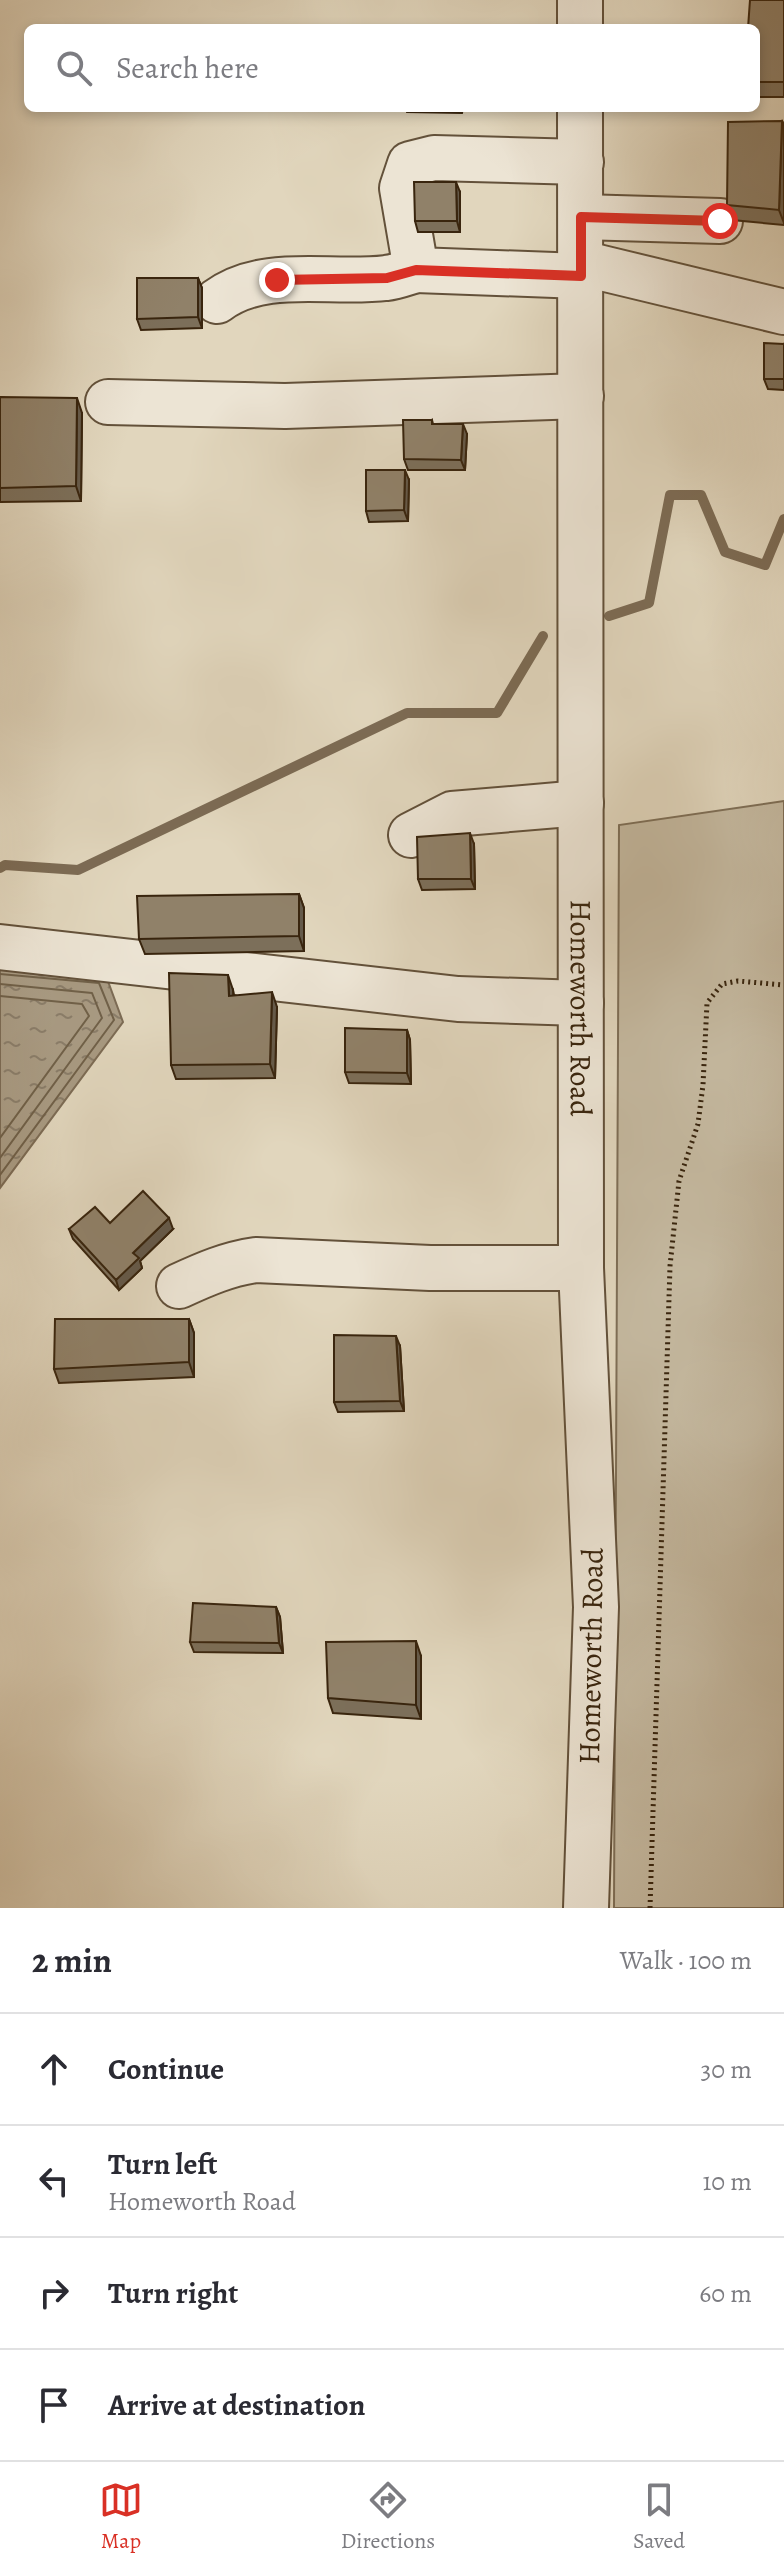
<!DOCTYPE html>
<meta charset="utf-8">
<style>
body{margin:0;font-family:Alegreya,serif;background:#f2f2f3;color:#2b2b33}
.stop{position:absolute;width:24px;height:24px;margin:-18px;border:6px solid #d93025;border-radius:50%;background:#fff}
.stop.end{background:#d93025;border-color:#fff;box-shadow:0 2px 8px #0008}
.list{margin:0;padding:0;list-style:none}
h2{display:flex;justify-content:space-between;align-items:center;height:104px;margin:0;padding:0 32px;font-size:34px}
h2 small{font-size:26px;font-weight:400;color:#7c7c81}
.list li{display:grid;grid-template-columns:52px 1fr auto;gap:24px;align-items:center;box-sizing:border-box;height:112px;padding:0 32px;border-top:2px solid #e1e1e2}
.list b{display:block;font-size:30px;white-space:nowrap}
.list p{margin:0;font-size:26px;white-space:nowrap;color:#7c7c81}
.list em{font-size:26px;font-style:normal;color:#7c7c81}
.icon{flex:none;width:44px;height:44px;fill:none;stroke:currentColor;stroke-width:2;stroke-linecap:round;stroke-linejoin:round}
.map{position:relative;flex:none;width:784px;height:1908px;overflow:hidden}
.search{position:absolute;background:#fff;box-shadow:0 4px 12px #0003;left:24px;right:24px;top:24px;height:88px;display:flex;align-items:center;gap:20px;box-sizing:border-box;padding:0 28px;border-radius:12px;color:#7c7c81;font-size:30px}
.sheet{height:552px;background:#fff}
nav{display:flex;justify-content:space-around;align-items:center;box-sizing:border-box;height:112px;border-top:2px solid #e1e1e2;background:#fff;font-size:22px;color:#7c7c81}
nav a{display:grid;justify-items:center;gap:4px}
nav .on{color:#d93025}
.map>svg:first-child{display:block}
.grass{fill:#c4b89f;stroke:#7e6e56;stroke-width:2}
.water{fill:url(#water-ripples);stroke:#7c6b54;stroke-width:2}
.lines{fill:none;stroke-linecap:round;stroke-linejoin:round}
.shore{stroke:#706048;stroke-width:2}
.stream{stroke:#7c6b54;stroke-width:10}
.minor-casing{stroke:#63513a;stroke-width:48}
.path{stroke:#39250e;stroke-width:5;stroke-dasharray:2 4;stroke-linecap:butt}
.minor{stroke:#ece4d4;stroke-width:44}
.wall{fill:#7c6f5a;stroke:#39250e;stroke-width:2}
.shaded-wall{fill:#655a4a;stroke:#39250e;stroke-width:2}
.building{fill:#908169;stroke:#39250e;stroke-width:2}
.route{stroke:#d93025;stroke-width:10}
.labels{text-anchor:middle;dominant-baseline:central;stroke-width:6;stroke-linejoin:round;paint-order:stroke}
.street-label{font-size:30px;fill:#39250e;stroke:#ece4d4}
</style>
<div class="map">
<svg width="784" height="1908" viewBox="0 0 784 1908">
<defs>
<pattern id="water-ripples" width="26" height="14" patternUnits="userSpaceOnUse" patternTransform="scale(2)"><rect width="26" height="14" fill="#a89a82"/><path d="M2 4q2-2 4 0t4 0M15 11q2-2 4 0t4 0" fill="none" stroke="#8a7d69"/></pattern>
</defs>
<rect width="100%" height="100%" fill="#e1d6bd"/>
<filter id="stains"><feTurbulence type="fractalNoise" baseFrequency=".0025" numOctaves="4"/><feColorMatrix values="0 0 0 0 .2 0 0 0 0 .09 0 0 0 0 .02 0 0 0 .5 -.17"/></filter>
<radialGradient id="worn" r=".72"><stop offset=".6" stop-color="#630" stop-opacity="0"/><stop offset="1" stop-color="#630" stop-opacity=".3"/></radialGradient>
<polygon class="grass" points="784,801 784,1908 614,1908 619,825"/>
<polygon class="water" points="0,966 106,976 123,1022 0,1188"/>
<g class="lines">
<g class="shore">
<polyline points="0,974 99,983 114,1020 0,1175"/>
<polyline points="0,984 92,993 102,1018 0,1158"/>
<polyline points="0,996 82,1004 89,1016 0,1138"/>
</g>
<g class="stream">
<polyline points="609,616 649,603 670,495 701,495 725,552 765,565 784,519"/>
<polyline points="0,868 5,865 78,870 407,713 497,713 543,636"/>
</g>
<g class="minor-casing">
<g id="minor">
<polyline points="580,0 580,28"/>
<path id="s1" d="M580,108l1,1160 15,339 -10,301"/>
<polyline points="581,162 434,158 410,164 402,188 416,270 581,276"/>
<polyline points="581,217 720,221"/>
<polyline points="581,263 784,312"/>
<path d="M217,301c47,-35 113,-16 169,-23 10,-1 20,-5 30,-8"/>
<polyline points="108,402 285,406 581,396"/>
<polyline points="411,835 452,814 581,803"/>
<polyline points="0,947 458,999 581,1003"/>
<path d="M179,1286c26,-12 49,-22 77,-26l174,8h151"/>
</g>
</g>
<polyline class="path" points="650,1908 670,1266 679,1181 698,1124 703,1085 707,1003 722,984 738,981 784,985"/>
<use href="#minor" class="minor"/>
</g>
<g class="wall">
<polygon points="784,0 784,97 756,97 756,28"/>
<polygon points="406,108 463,108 462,113 407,112"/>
<polygon points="782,121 784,125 784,225 732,220 727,205"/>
<polygon points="460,192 460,232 418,232 415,221"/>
<polygon points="198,278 202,288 202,328 141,330 137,319"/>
<polygon points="784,344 784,390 768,389 764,379"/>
<polygon points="0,397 82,413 81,501 0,502"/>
<polygon points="432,420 433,424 467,434 465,470 408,470 404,459"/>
<polygon points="409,480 408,521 369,522 366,511"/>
<polygon points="474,844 475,889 422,890 418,879"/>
<polygon points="299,894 304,908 304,951 145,954 139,939"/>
<polygon points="233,990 234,995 277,1007 275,1078 176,1079 171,1065"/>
<polygon points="407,1030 410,1040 411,1084 349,1083 345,1072"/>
<polygon points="110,1223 173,1229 140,1261 142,1268 119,1290 73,1239 69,1229"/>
<polygon points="189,1319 194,1333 194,1377 59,1383 54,1369"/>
<polygon points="400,1346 404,1411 338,1412 334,1402"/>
<polygon points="276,1607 280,1617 283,1653 194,1652 190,1642"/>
<polygon points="421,1656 421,1719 333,1713 328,1698"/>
</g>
<g class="shaded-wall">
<polygon points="782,121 784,125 784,223 779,210"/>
<polygon points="456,182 460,192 460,232 457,221"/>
<polygon points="198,278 202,288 202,328 198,317"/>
<polygon points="77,398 82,413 81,501 76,486"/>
<polygon points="463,424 467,434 465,470 461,460"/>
<polygon points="405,470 409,480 408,521 404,510"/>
<polygon points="470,833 474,844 475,889 471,879"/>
<polygon points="299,894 304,908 304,951 299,936"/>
<polygon points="228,975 233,990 234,1010 229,996"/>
<polygon points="272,992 277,1007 275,1078 270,1064"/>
<polygon points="407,1030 410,1040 411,1084 407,1073"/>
<polygon points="169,1218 173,1229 140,1261 142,1268 119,1290 116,1280 133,1253"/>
<polygon points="189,1319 194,1333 194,1377 189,1362"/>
<polygon points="396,1336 400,1346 404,1411 400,1401"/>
<polygon points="276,1607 280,1617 283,1653 279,1643"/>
<polygon points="416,1641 421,1656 421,1719 416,1705"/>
</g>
<g class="building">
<polygon points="750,0 784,0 784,82 756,82 756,28 748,28"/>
<polygon points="782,121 779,210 727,205 728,122"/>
<polygon points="414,182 456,182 457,221 415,221"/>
<polygon points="137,278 198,278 198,317 137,319"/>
<polygon points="764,343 784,344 784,379 764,379"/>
<polygon points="0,397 77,398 76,486 0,488"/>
<polygon points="403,420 432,420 432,424 463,424 461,460 404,459"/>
<polygon points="366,470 405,470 404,510 366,511"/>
<polygon points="470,833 471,879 418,879 417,837"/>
<polygon points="299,894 299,936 139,939 137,896"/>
<polygon points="169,973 228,975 229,996 272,992 270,1064 171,1065"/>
<polygon points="345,1028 407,1030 407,1073 345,1072"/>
<polygon points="143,1191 169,1218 133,1253 139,1258 116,1280 69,1229 95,1207 110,1223"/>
<polygon points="55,1319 189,1319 189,1362 54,1369"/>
<polygon points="334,1335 396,1336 400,1401 334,1402"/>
<polygon points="193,1603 276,1607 279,1643 190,1642"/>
<polygon points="416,1641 416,1705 328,1698 326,1642"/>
</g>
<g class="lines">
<polyline class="route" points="277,280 387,278 416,270 581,276 581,217 720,221"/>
</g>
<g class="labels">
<g class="street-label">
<text stroke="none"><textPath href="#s1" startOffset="900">Homeworth Road</textPath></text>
<text transform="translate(591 1656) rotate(-89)">Homeworth Road</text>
</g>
</g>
<rect width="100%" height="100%" filter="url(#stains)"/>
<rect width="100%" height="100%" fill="url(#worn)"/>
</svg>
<div class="stop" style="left:720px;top:221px"></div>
<div class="stop end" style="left:277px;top:280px"></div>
<div class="search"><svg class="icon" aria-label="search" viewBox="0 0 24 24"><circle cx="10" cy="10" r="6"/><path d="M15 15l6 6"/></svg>Search here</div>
</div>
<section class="sheet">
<h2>2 min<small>Walk · 100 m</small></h2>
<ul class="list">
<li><svg class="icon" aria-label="ahead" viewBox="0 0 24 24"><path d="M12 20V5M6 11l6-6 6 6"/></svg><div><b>Continue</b></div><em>30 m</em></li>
<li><svg class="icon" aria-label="left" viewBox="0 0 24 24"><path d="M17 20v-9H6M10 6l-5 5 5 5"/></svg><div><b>Turn left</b><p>Homeworth Road</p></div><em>10 m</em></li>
<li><svg class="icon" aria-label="right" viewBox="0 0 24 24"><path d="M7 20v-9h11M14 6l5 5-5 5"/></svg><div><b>Turn right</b></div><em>60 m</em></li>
<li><svg class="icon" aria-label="arrive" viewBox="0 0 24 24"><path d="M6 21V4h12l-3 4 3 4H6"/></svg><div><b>Arrive at destination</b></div></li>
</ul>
</section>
<nav>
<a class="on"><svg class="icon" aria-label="map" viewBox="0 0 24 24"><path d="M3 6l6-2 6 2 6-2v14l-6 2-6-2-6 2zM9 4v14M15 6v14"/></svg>Map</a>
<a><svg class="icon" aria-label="directions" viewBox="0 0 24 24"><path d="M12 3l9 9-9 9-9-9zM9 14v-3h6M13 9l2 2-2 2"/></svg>Directions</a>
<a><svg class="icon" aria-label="saved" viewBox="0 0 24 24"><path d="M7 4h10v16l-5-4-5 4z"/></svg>Saved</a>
</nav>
